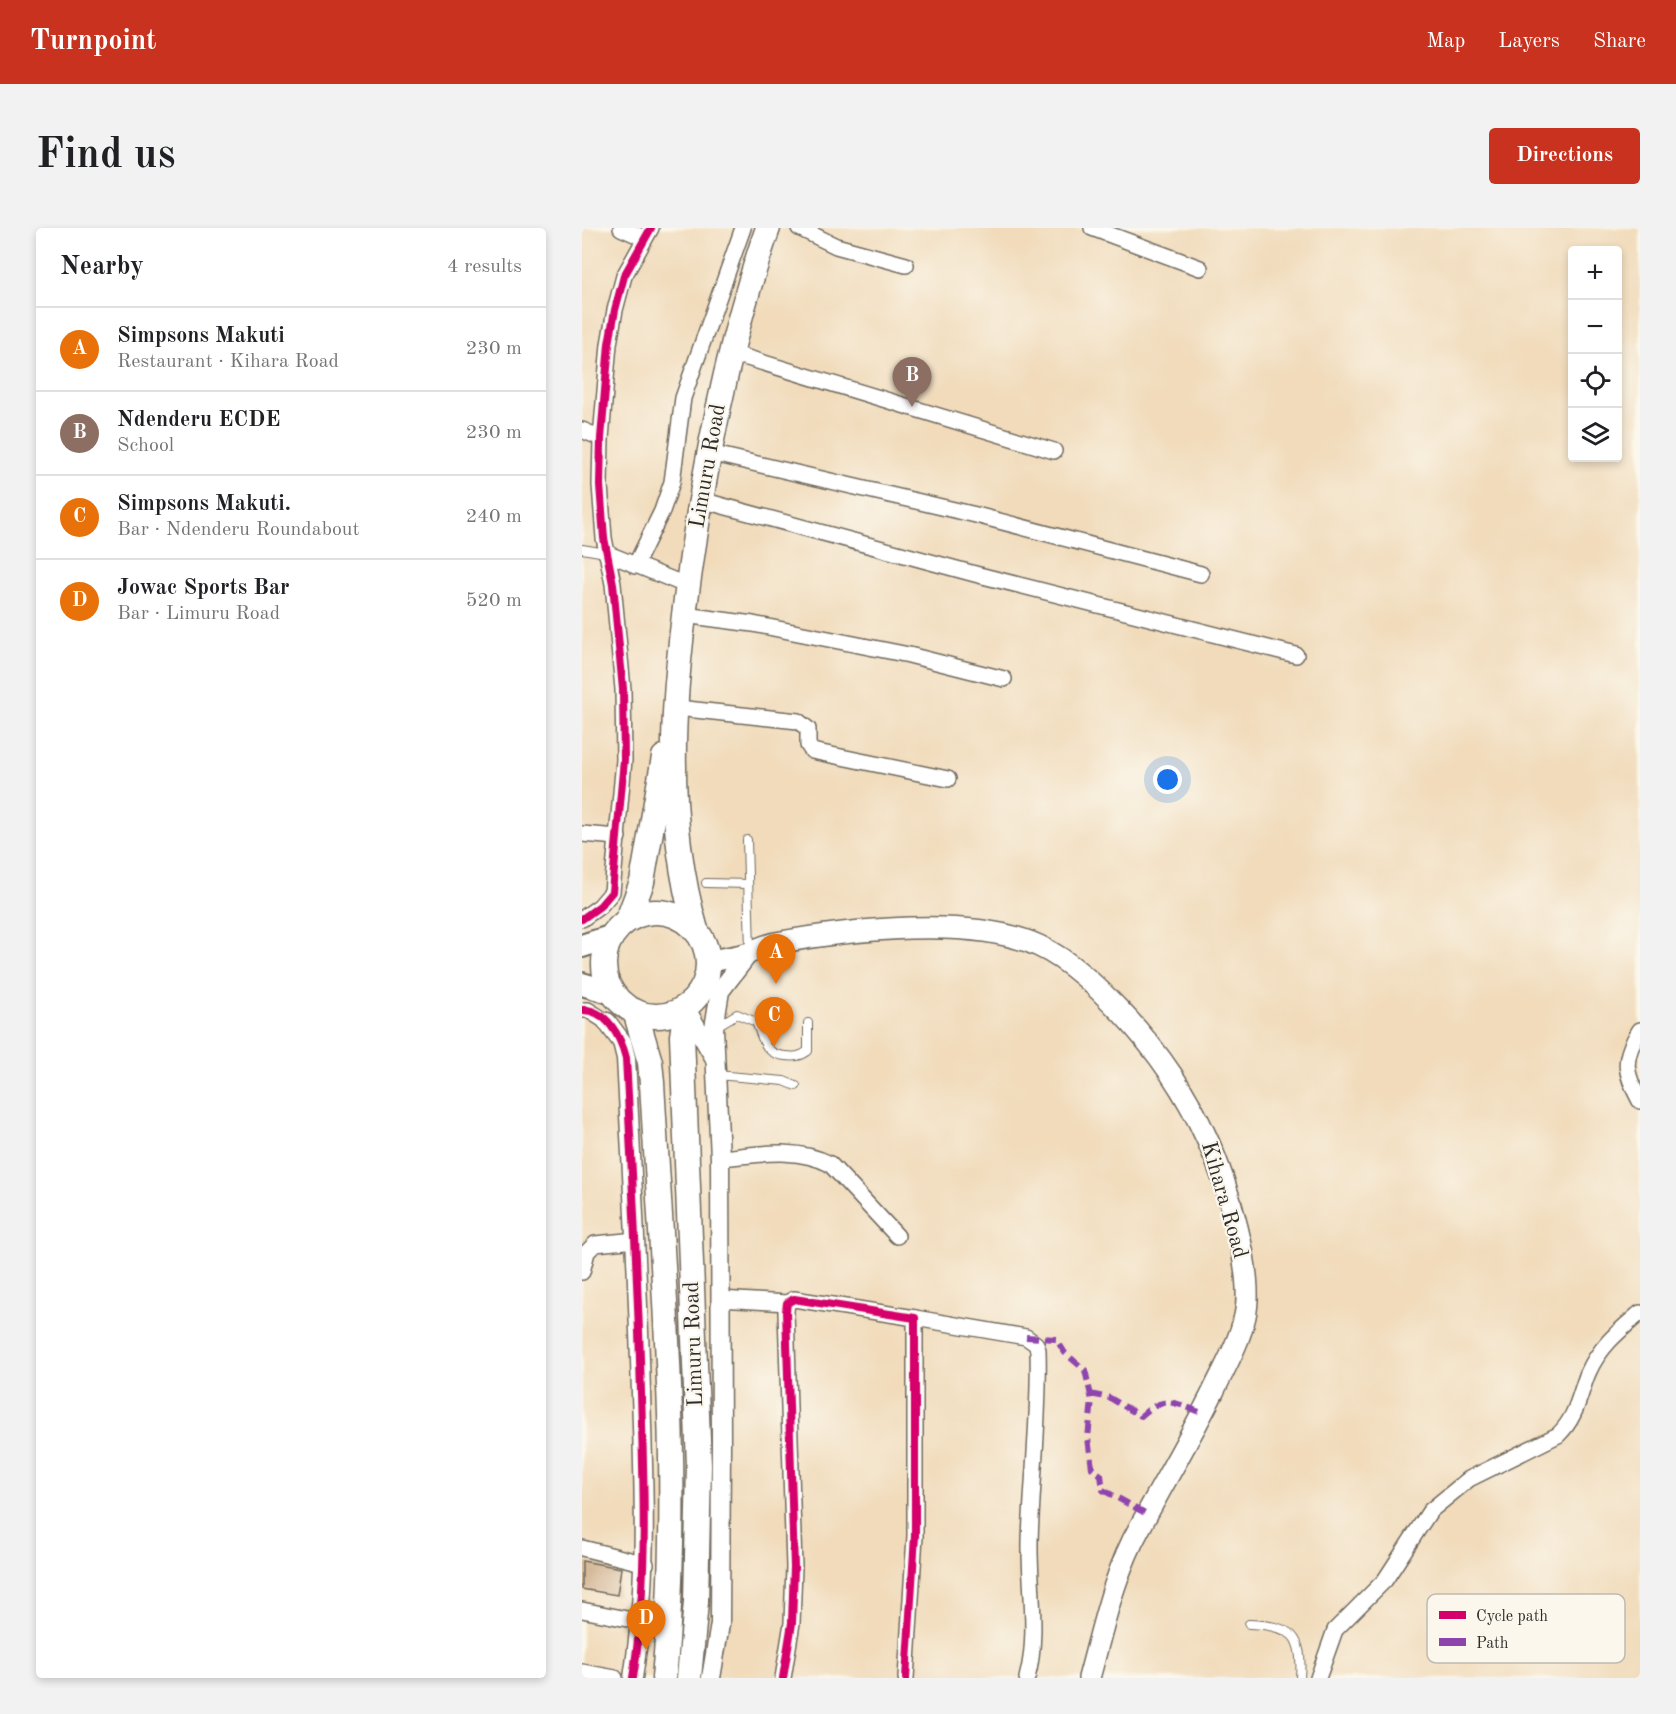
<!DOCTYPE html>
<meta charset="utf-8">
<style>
body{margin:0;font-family:"Old Standard TT",serif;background:#f2f2f2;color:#202124}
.controls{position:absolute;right:18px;top:18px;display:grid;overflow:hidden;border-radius:6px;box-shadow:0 3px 9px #0003}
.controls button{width:54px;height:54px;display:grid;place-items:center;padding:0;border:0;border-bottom:2px solid #e0e0e0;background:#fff;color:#202124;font:30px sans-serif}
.you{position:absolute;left:586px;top:552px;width:21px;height:21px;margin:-15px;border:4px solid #fff;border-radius:50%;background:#1a73e8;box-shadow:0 0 0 9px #1a73e833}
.badge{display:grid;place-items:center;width:39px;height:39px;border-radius:50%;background:#c8321e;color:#fff;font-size:20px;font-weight:700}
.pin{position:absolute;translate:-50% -50px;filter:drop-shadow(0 2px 3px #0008)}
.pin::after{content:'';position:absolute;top:32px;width:21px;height:18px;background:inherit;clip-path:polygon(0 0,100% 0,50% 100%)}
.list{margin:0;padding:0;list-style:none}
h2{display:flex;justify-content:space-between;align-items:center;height:78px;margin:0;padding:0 24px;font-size:26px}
h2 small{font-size:20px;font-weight:400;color:#757577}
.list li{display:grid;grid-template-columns:39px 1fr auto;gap:18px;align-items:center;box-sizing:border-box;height:84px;padding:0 24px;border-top:2px solid #e0e0e0}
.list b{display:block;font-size:22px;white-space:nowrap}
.list p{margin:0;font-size:20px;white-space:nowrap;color:#757577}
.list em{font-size:20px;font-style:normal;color:#757577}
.icon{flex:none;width:33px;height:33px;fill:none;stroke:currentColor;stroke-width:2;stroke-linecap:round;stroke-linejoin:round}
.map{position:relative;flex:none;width:1058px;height:1450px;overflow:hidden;border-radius:6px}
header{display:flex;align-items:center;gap:36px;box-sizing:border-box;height:84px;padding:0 30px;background:#c8321e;color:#fff}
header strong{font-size:28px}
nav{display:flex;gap:33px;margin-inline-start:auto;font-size:21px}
.intro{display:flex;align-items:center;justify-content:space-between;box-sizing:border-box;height:144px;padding:0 36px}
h1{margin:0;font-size:42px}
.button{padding:15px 27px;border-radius:6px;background:#c8321e;color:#fff;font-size:21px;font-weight:700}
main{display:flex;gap:36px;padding:0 36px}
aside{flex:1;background:#fff;border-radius:6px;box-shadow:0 3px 9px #0003}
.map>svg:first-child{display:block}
.building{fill:#c9a67f}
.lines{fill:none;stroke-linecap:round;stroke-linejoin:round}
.service-casing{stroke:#70695d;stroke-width:10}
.minor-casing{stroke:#70695d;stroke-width:18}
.tertiary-casing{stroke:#70695d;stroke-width:21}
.secondary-casing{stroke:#70695d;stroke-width:24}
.primary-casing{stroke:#70695d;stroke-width:26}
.trunk-casing{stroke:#70695d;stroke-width:27}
.service{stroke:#fff;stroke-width:8}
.minor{stroke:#fff;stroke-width:15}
.tertiary{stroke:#fff;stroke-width:18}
.secondary{stroke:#fff;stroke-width:21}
.primary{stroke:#fff;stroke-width:22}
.trunk{stroke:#fff;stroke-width:24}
.quiet{stroke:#8e44ad;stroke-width:6;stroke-dasharray:12 6;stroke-linecap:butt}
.cycleway-casing{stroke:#fbf7ec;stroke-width:11}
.cycleway{stroke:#d6006c;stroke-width:8}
.labels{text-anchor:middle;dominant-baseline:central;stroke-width:4.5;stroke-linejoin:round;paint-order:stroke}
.street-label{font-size:22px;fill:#2b2b2b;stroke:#fbf7ec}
.key{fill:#fbf7ec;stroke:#bdbab2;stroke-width:1.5}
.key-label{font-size:16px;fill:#2b2b2b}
</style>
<header>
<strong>Turnpoint</strong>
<nav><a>Map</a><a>Layers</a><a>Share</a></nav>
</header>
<div class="intro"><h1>Find us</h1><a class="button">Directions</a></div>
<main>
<aside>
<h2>Nearby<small>4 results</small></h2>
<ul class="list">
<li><span class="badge" style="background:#e8710a">A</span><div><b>Simpsons Makuti</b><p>Restaurant · Kihara Road</p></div><em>230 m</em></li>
<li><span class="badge" style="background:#8d6e63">B</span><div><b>Ndenderu ECDE</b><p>School</p></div><em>230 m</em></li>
<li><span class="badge" style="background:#e8710a">C</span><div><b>Simpsons Makuti.</b><p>Bar · Ndenderu Roundabout</p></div><em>240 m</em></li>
<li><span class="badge" style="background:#e8710a">D</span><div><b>Jowac Sports Bar</b><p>Bar · Limuru Road</p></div><em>520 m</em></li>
</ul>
</aside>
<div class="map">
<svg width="1058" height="1450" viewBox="0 0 1058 1450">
<rect width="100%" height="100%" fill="#fbf7ec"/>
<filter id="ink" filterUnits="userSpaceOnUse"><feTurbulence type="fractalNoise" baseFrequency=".0167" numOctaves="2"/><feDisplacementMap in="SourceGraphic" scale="12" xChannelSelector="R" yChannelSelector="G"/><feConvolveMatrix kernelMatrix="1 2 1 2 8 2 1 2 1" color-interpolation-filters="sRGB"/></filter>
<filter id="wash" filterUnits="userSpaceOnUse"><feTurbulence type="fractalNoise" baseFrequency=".008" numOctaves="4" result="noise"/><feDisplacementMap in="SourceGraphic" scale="24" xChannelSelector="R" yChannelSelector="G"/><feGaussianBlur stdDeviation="1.35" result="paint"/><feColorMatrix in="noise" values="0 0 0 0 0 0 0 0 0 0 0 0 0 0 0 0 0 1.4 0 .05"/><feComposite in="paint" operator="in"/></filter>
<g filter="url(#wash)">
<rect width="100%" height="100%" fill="#f1dbbb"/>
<g id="blocks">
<polygon class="building" points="0,1333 39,1340 35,1367 0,1361"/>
</g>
</g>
<g filter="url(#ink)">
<use href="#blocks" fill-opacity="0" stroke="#70695d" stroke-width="1.5"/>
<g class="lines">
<g class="service-casing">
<g id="service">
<polyline points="0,321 24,325"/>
<polyline points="165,612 168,722"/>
<polyline points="124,655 166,656"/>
<path d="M133,799l22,-13 19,8c7,17 8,32 29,34 9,1 15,1 23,-5v-28"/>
<polyline points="135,847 202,853 214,858"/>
<path d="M667,1396c44,2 54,11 51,54"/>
</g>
</g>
<g class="minor-casing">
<g id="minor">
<polyline points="39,0 62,10"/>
<polyline points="217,0 254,18 324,37"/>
<polyline points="510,0 618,40"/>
<polyline points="149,125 472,223"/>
<polyline points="0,202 19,210"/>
<polyline points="128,225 394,287 619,346"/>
<polyline points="119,272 393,346 714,427"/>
<polyline points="24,325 106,358"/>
<polyline points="53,338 80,283 90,254 101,170 161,0"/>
<polyline points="102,387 171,396 327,427 422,451"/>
<polyline points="95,480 216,493 226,501 226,517 230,523 366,551"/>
<polyline points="0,606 36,609"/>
<polyline points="0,691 18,678 30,664 42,532 41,461 31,356 22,310 18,257 19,210 27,116 33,82 42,48 69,0"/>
<polyline points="0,782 6,782 25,794"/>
<path d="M1058,802c-18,29 -16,41 0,71"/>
<path d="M138,930c37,-3 75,-12 110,6l67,72"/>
<polyline points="0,1044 5,1024 13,1016 54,1012"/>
<polyline points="138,1071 205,1075"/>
<path d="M333,1090l111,19 10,7 2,6c2,64 -6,127 -8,191 -1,45 9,93 -3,137"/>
<polyline points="0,1320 64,1336"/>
<polyline points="0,1382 60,1394"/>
<polyline points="0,1444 33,1450"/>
<polyline points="201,1450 210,1395 212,1339 204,1083 205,1075 212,1071 333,1090 333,1308 324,1450"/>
<path d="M736,1450l17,-48 50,-50 45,-69 39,-32 89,-44c19,-18 21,-40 30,-62 12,-27 31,-42 52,-60"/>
</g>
</g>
<g class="tertiary-casing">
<g id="tertiary">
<polyline points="104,781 132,829"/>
<path d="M25,794l15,20 4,16c6,112 12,223 15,335 3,97 7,189 -8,285"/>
<polyline points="129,1450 138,1396 139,1218 138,930 132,800 138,763 168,724"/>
</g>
</g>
<g class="secondary-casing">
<path id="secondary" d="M126,733c13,-2 28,-4 41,-8 9,-4 17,-8 27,-10 71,-13 197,-28 263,3 32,15 59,42 83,67 35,37 64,79 85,126 19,41 48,134 38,177 -6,27 -20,51 -32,76 -23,46 -49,90 -73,135 -26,46 -37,100 -51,151"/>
</g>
<g class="primary-casing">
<g id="primary">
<polyline points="0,718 28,709"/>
<polyline points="0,756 31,765"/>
</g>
</g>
<g class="trunk-casing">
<g id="trunk">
<circle cx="74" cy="736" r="52"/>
<polyline points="46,691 60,654 82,529"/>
<path d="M114,702c-38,-130 -20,-274 1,-406 16,-100 37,-200 71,-296"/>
<polyline points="104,781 100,808 117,1237 114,1374 107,1450"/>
<path d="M53,783l15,51 2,21c11,198 30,397 12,595"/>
</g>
</g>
<use href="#service" class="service"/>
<use href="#minor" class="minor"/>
<use href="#tertiary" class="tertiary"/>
<use href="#secondary" class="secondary"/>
<use href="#primary" class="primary"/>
<use href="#trunk" class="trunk"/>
<g class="quiet">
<polyline points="444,1109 474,1111 483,1125 503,1142 510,1172 506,1210 510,1240 519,1247 521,1262 565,1286"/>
<path d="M508,1166l20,4 31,18c24,-22 34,-13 61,-3"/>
</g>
<g class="cycleway-casing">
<g id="cycleway">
<polyline points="0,691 18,678 30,664 42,532 41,461 31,356 22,310 18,257 19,210 27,116 33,82 42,48 69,0"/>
<path d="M0,782c25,-1 39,28 44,48 6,112 12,223 15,335 3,97 7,189 -8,285"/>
<polyline points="201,1450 210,1395 212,1339 204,1083 205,1075 212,1071 333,1090 333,1308 324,1450"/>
</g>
</g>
<use href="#cycleway" class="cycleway"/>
</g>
</g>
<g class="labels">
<g class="street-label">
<text transform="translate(126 238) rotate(-80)">Limuru Road</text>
<text transform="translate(642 972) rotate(74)">Kihara Road</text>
<text transform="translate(112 1116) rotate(-92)">Limuru Road</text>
</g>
</g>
<rect x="845" y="1366" width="198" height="69" rx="9" class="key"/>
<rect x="857" y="1383" width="27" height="8" fill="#d6006c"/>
<rect x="857" y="1410" width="27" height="8" fill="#8e44ad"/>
<g class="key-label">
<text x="894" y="1393">Cycle path</text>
<text x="894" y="1420">Path</text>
</g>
</svg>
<div class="controls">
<button>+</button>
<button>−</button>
<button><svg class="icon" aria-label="locate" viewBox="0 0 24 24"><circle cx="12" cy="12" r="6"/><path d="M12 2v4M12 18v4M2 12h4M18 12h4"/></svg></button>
<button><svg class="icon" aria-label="layers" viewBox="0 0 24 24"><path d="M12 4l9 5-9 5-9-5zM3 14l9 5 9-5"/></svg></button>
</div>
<div class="you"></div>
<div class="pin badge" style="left:194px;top:756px;background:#e8710a">A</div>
<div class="pin badge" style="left:330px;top:179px;background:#8d6e63">B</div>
<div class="pin badge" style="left:192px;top:819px;background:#e8710a">C</div>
<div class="pin badge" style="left:64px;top:1422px;background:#e8710a">D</div>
</div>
</main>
